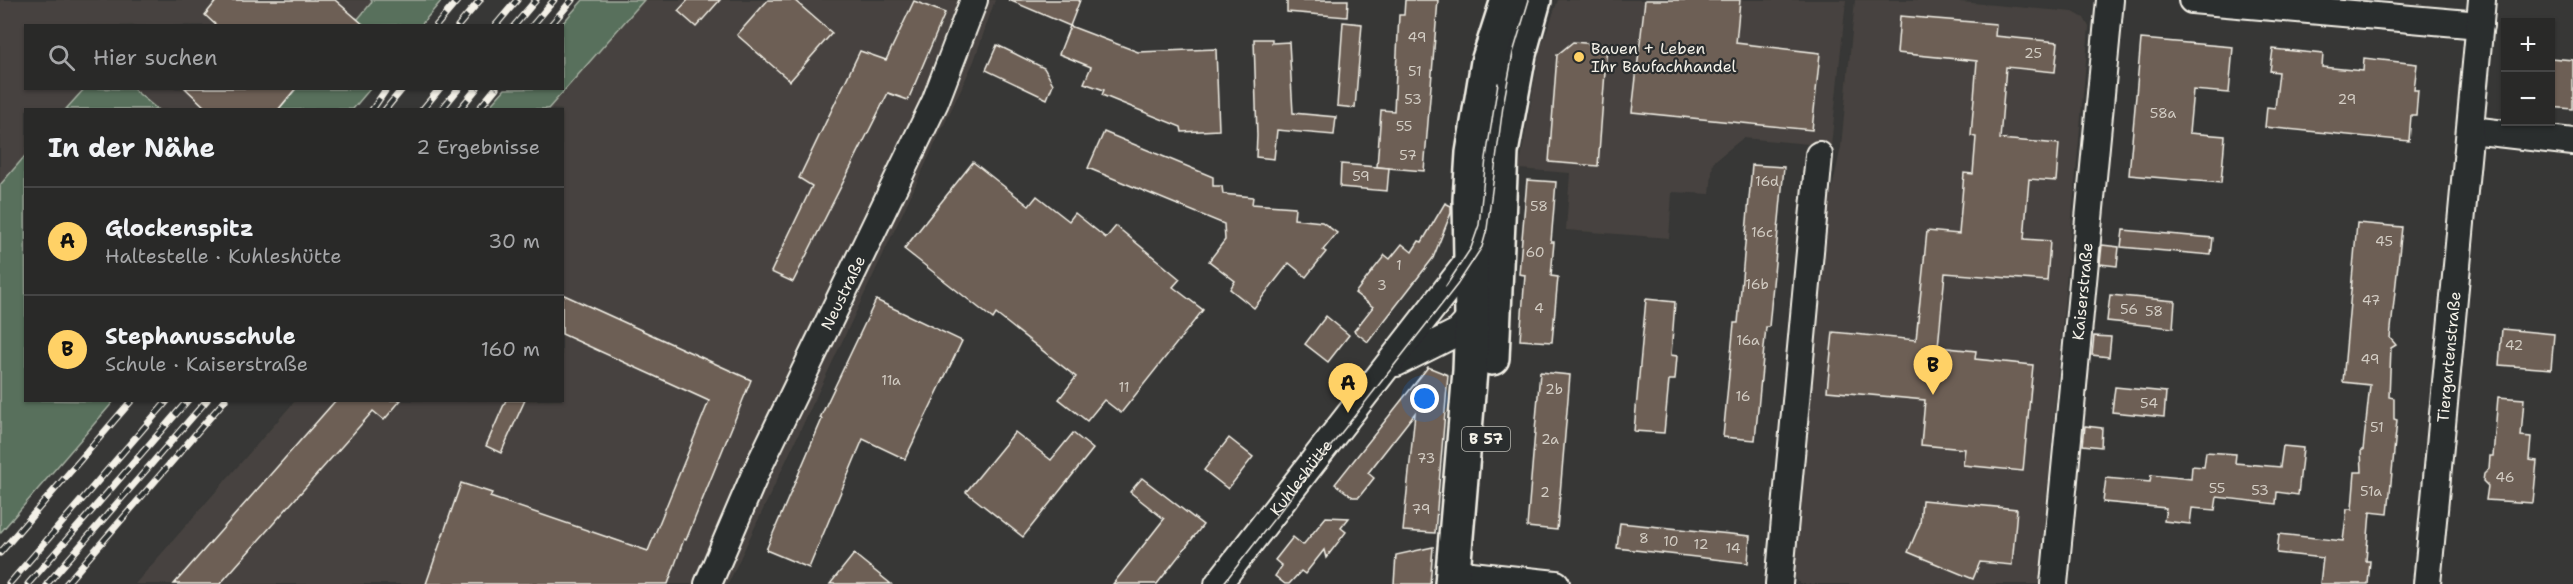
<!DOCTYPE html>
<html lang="de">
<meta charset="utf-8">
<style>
body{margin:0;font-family:"Shantell Sans",sans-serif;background:#353534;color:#f1f3f6}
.controls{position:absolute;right:18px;top:18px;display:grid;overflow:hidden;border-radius:0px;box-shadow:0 2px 4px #0004}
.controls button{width:54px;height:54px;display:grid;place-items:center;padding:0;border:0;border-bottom:2px solid #454545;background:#292928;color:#f1f3f6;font:30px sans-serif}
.you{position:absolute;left:1425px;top:399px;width:21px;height:21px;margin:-15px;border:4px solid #fff;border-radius:50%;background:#1a73e8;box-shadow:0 0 0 9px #1a73e833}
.badge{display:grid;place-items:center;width:39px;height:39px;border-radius:50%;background:#ffd166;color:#111;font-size:20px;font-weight:700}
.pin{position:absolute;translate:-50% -50px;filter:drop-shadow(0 2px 3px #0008)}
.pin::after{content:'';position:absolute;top:32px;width:21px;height:18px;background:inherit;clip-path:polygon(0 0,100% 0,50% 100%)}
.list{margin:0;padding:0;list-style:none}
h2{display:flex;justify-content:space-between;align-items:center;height:78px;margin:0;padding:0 24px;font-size:26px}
h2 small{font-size:20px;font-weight:400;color:#a5a6a8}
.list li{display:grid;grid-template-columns:39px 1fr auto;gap:18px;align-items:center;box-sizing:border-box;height:108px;padding:0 24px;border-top:2px solid #454545}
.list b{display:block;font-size:22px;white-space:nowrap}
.list p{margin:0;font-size:20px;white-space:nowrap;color:#a5a6a8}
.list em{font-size:20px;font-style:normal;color:#a5a6a8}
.icon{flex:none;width:33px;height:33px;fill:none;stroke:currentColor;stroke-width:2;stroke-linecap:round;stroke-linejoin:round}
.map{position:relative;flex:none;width:2573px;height:584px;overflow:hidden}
.search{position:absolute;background:#292928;box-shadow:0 2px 4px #0004;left:24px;top:24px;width:540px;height:66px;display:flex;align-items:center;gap:15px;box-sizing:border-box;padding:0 21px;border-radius:0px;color:#a5a6a8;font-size:22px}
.panel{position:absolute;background:#292928;box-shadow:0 2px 4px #0004;left:24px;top:108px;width:540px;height:294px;border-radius:0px}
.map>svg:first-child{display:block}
.built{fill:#47433f}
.green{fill:#586f5c;stroke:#a6b0a2;stroke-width:1.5}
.building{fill:#6d5f54;stroke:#f4f1e8;stroke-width:1.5}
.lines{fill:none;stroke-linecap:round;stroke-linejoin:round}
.minor-casing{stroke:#f4f1e8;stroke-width:30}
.major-casing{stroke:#f4f1e8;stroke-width:38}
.minor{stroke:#2a2d2e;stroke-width:26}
.major{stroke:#2a2d2e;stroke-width:33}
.tram{stroke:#f4f1e8;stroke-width:1.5}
.rail-casing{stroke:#f4f1e8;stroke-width:7}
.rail{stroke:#2a2d2e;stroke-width:4.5;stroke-dasharray:14;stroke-linecap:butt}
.poi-dot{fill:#ffd166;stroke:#2a2d2e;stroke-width:2}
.labels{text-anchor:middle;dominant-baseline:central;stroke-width:4.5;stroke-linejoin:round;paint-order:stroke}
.number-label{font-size:14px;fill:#d2ccc3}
.shield{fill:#2a2d2e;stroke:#b7b6b0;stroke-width:1.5}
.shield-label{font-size:15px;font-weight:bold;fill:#f4f1e8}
.poi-label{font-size:16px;fill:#f4f1e8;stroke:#2a2d2e;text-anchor:start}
.street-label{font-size:16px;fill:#f4f1e8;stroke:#2a2d2e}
</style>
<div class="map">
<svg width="2573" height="584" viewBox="0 0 2573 584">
<rect width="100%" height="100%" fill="#373736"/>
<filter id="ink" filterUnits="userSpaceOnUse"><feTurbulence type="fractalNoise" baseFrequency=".0167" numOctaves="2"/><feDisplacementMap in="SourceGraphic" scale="12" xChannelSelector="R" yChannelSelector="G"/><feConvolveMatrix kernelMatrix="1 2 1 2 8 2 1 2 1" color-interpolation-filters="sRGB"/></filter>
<g filter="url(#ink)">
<g class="built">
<polygon points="0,0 381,0 362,25 26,26 26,88 313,89 297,109 26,110 26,400 54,401 0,462"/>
<polygon points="644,0 995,0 974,61 728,584 135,584 295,401 562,400 562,110 548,109"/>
<polygon points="1558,0 1846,0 1831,146 1743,138 1713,162 1710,194 1672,192 1669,238 1566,230 1570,173 1519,169 1540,50"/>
<polygon points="1855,0 1939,0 2073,12 2084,18 2089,27 2039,584 1800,584 1795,577 1793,568 1825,221 1841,147"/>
</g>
<g class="green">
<polygon points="371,0 442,0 421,25 350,26 356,18 358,19 372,2"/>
<polygon points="583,0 644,0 548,109 487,109 505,89 562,88 561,25"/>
<polygon points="85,88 133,89 157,109 66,109"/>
<polygon points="296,89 370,89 353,109 278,110"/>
<polygon points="25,156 26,400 114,401 0,533 0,185"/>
</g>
<g class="building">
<polygon points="217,0 335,0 365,26 217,26 205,15"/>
<polygon points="688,0 720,0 696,27 678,11"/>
<polygon points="768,0 794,0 832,33 790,81 737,35"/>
<polygon points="1009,0 1080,0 1070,26"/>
<polygon points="1287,0 1348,0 1347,17 1287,12"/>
<polygon points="1405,0 1438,0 1424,171 1377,167 1381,110 1394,111 1399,15 1404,15"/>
<polygon points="1645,0 1740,0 1736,43 1820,53 1812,130 1632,112"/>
<polygon points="914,1 945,13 908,100 888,93 793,282 771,272 812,186 799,178 860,51 886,60"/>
<polygon points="1900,16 1996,24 1995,36 2058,42 2055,72 2006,67 2000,139 2059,144 2056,181 2029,179 2024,239 2050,241 2047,281 1945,273 1938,347 1976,351 1975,359 2033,365 2023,471 1963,465 1965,449 1921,445 1925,400 1827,391 1833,332 1916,340 1927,231 1959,234 1964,173 1973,174 1976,137 1971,136 1977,61 1897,53"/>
<polygon points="1343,22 1362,24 1355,108 1337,106"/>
<polygon points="1070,26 1138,52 1216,49 1219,130 1182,132 1181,127 1102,95 1104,90 1084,83 1091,67 1059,54"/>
<polygon points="1254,39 1272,39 1272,43 1289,42 1293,113 1336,117 1334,135 1277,130 1274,159 1256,157 1257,136"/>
<polygon points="2141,39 2233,47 2229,93 2193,90 2189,133 2225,136 2221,183 2129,175"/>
<polygon points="1573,42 1607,45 1598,166 1549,162 1557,55"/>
<polygon points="997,45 1044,68 1053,84 1047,99 986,70"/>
<polygon points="2273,49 2323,54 2322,67 2363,71 2364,58 2417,64 2414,90 2418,90 2416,115 2411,115 2409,141 2265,127 2267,107 2275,108 2279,72 2270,71"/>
<polygon points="2550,58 2573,60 2573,109 2550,107"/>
<polygon points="185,88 296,88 278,110 208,110"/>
<polygon points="1104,132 1213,177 1213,186 1222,186 1223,194 1253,197 1252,204 1295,207 1294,219 1322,222 1337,233 1323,250 1326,252 1306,277 1289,263 1254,308 1230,289 1235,281 1209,261 1225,240 1224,224 1088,168"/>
<polygon points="973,162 1029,206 1037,196 1069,221 1075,213 1106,238 1116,226 1180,279 1173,287 1203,310 1121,413 1104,400 1087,421 1059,399 1076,377 996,314 993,319 904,249"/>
<polygon points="1341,164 1389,168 1387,191 1340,187"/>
<polygon points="1752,165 1784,167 1769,327 1766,327 1755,440 1723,437 1734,323 1738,323"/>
<polygon points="1527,180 1556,182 1551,242 1554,242 1551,276 1558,277 1552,342 1520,340 1525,275 1519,274"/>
<polygon points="1445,203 1451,206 1451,213 1433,258 1368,342 1354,331 1373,307 1355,293 1385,255 1390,259 1402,244 1412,252 1419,241 1422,242"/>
<polygon points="2357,223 2402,227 2390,338 2396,345 2391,348 2389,397 2394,398 2394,419 2397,420 2388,514 2370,512 2366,561 2370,561 2368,584 2320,584 2323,558 2277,553 2279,534 2343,541 2347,509 2352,509 2355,472 2362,472 2361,450 2363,450 2370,385 2343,382"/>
<polygon points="2123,230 2213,238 2211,255 2121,247"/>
<polygon points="2102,245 2119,247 2117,266 2100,264"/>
<polygon points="562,294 751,380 686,540 684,539 668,584 426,584 461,483 492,493 490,497 648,551 709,401 562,334"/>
<polygon points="2110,295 2175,301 2173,328 2107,321"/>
<polygon points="1646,299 1675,302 1671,355 1677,356 1675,380 1669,380 1664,433 1634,431"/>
<polygon points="876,300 962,341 905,459 863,439 809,568 766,550 822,419 820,418"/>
<polygon points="1326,316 1349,335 1328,362 1305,344"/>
<polygon points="2502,329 2554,334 2551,369 2499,365"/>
<polygon points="2094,336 2111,337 2109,357 2092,355"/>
<polygon points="1428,367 1448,375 1435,533 1403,531 1415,413 1368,473 1374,478 1359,497 1353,497 1335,484"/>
<polygon points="1540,372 1570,375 1557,530 1527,527"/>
<polygon points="2115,387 2166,392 2164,417 2112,412"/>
<polygon points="2498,397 2524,399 2521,436 2531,437 2529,460 2537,461 2533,503 2486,500 2488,486 2483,481 2484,474 2489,469 2490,456 2493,456"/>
<polygon points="336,400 401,400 384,420 373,411 220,584 174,584"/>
<polygon points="506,400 525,400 501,453 486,446"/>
<polygon points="2085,426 2102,428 2101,447 2083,445"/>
<polygon points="1015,432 1051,460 1073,433 1093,449 1023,537 966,492"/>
<polygon points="1229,438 1253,457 1228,489 1204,470"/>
<polygon points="2283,446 2303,448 2298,495 2277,492 2276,504 2217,497 2215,510 2192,508 2190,524 2164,521 2166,508 2103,502 2106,478 2150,482 2151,475 2191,479 2192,466 2204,467 2206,452 2236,454 2235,463 2280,467"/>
<polygon points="1142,478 1203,525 1157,584 1113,584 1164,519 1130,492"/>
<polygon points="1922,500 2017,509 2012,565 1980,562 1973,579 1908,552 1920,524"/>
<polygon points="1326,517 1349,518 1341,528 1346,532 1326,558 1324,550 1305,574 1301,571 1289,584 1285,584 1275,576 1282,566 1275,560 1293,537 1303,545"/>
<polygon points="1620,523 1750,536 1748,563 1617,548"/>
<polygon points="1433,547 1430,584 1394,584 1396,555"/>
<polygon points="854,554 891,584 830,584"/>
</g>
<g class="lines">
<g class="minor-casing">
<g id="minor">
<polyline points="2192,0 2480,25"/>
<polyline points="2471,130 2573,142"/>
<polyline points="1396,363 1458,332 1478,310"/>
<polyline points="1453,573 1556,584"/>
<path id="s1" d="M708,584l48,-112 179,-370 39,-102"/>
<path id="s2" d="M1218,584l253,-326"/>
<polyline points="1779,584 1819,155"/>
<path id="s3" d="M2054,584l56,-584"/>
<path id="s4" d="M2427,584l55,-584"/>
</g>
</g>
<g class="major-casing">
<g id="major">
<polyline points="1492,358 1501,152 1519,54 1534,0"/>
<polyline points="1452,584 1470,371 1472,318 1470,200 1473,153 1488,62 1508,0"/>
</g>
</g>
<use href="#minor" class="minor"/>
<use href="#major" class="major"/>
<g class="tram">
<polyline points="1446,286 1471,248 1479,225 1486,158 1498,83"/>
<polyline points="1223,584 1457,285 1482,247 1487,229 1503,106 1513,53 1529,0"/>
</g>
<g class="rail-casing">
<g id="rail">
<polyline points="436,26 458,0"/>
<polyline points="458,26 480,0"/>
<polyline points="495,26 517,0"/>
<polyline points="514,26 536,0"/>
<polyline points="532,26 554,0"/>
<polyline points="550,26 572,0"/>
<polyline points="372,110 387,88"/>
<polyline points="385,110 403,88"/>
<polyline points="422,110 440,88"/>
<polyline points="441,110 459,88"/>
<polyline points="459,110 477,88"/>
<polyline points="478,110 496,88"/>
<polyline points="0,553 132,400"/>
<polyline points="9,584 168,400"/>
<polyline points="28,584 188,400"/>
<polyline points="47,584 207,400"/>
<polyline points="66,584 225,400"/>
</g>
</g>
<use href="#rail" class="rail"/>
</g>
</g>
<circle class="poi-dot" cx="1579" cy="57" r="6"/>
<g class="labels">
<g class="number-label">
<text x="1417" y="37">49</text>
<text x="2033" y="53">25</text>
<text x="1415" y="71">51</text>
<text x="1413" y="99">53</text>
<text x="2347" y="99">29</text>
<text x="2163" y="113">58a</text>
<text x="1404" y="126">55</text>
<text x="1408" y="155">57</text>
<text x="1361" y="176">59</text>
<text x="1767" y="181">16d</text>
<text x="1539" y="206">58</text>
<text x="1762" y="232">16c</text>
<text x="2384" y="241">45</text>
<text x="1535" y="252">60</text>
<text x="1399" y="265">1</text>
<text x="1757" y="284">16b</text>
<text x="1382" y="285">3</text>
<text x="2371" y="300">47</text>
<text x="1539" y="308">4</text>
<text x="2129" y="309">56</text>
<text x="2154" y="311">58</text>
<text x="1748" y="340">16a</text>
<text x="2514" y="345">42</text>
<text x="2370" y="359">49</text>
<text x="891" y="380">11a</text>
<text x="1124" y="387">11</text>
<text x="1554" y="389">2b</text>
<text x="1743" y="396">16</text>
<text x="2149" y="403">54</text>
<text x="2377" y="427">51</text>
<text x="1550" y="439">2a</text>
<text x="1426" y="458">73</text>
<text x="2505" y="477">46</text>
<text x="2217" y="488">55</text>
<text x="2260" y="490">53</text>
<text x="2371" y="491">51a</text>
<text x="1545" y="492">2</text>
<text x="1421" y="509">79</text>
<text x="1644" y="538">8</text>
<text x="1671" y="541">10</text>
<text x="1701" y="544">12</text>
<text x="1733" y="548">14</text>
</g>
<rect class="shield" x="1462" y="427" width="48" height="24" rx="4.5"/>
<g class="shield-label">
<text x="1486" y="439">B 57</text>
</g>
<g class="poi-label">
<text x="1591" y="48">Bauen + Leben<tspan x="1591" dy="18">Ihr Baufachhandel</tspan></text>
</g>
<g class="street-label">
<text stroke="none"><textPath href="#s3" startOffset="294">Kaiserstraße</textPath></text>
<text stroke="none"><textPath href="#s1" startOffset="321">Neustraße</textPath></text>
<text stroke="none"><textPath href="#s4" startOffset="228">Tiergartenstraße</textPath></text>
<text stroke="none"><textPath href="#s2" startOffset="135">Kuhleshütte</textPath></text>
</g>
</g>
</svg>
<div class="controls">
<button>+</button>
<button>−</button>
</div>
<div class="you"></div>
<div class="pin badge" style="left:1348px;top:413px">A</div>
<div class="pin badge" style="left:1933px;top:395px">B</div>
<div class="search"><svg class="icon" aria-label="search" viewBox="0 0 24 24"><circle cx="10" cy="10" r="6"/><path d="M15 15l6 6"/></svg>Hier suchen</div>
<section class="panel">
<h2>In der Nähe<small>2 Ergebnisse</small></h2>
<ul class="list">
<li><span class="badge">A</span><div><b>Glockenspitz</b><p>Haltestelle · Kuhleshütte</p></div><em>30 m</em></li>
<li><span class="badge">B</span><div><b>Stephanusschule</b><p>Schule · Kaiserstraße</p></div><em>160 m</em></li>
</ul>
</section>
</div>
